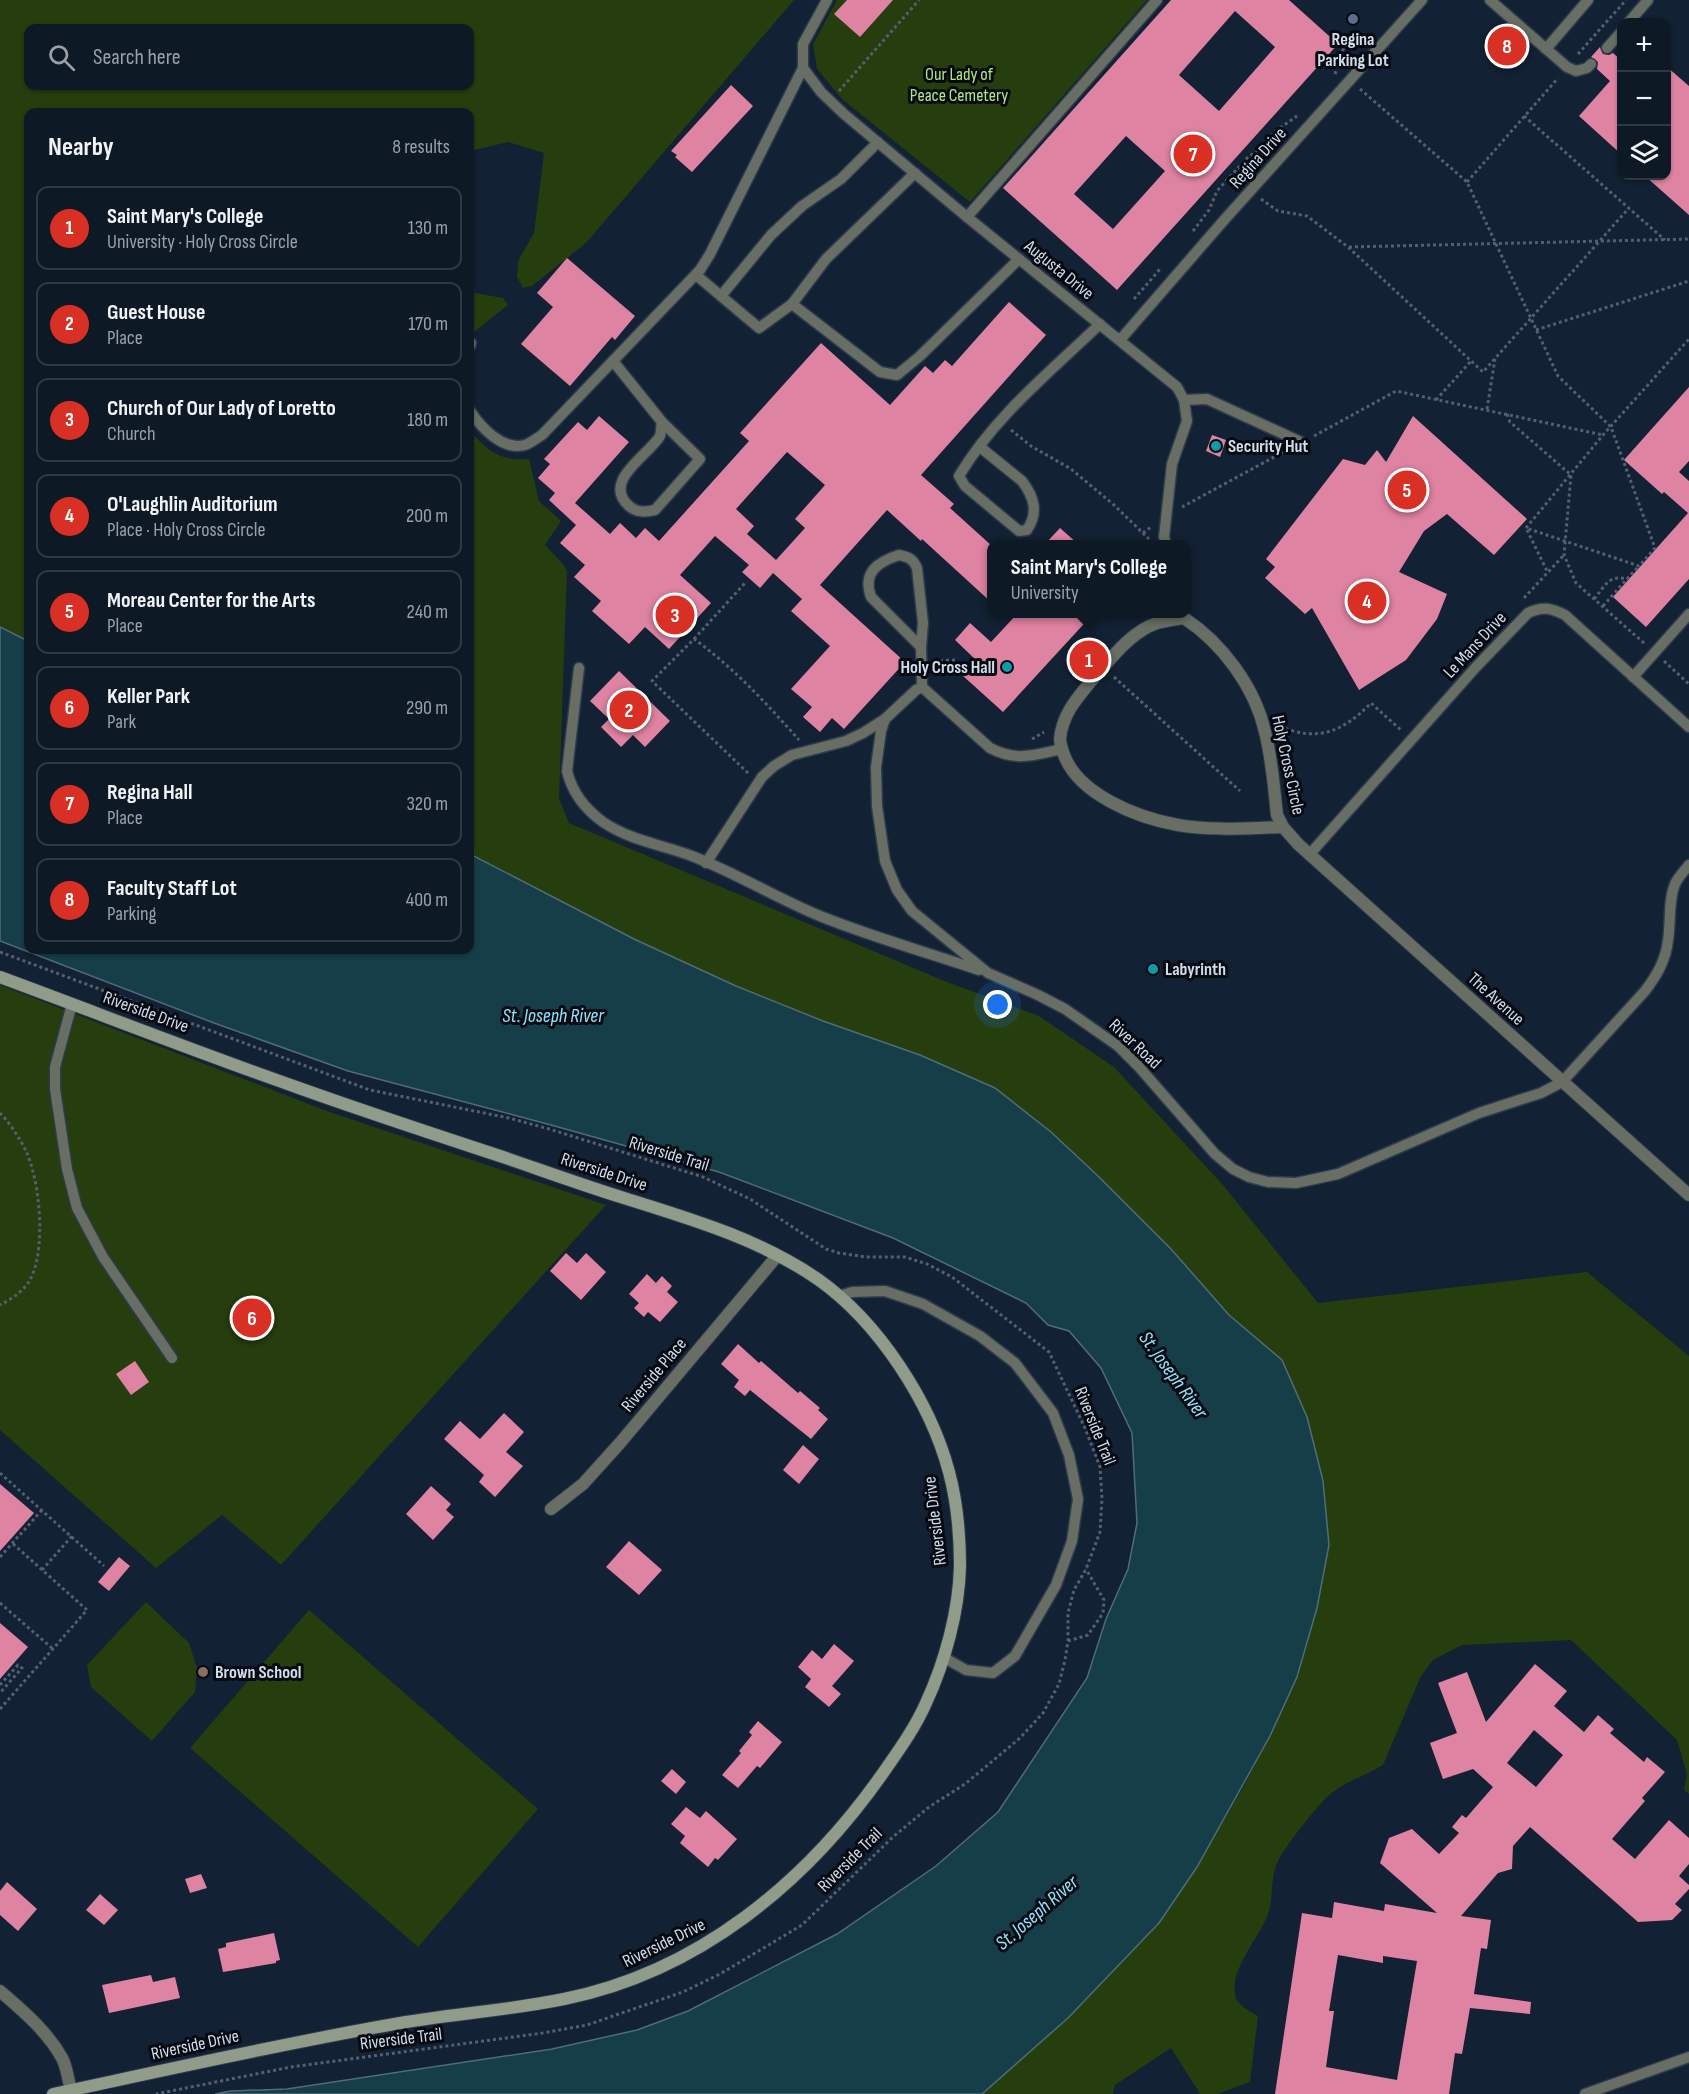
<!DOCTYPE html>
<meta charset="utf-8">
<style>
body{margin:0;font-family:"Sofia Sans Condensed",sans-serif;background:#1c2632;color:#f1f3f6}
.controls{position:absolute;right:18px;top:18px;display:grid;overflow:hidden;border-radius:12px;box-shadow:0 2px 4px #0004}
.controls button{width:54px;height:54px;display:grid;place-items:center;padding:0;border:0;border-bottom:2px solid #2e3843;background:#0e1926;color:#f1f3f6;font:30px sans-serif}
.you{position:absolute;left:998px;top:1005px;width:21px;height:21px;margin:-15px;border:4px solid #fff;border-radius:50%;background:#1a73e8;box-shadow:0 0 0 9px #1a73e833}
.badge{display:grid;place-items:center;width:39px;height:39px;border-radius:50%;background:#d93025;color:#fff;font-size:20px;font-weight:700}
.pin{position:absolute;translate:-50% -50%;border:3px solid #fff;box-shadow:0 2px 6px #0006}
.popup{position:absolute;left:987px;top:540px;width:204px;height:78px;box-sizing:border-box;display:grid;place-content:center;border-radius:12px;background:#0e1926;filter:drop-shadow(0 2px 4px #0005);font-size:20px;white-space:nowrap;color:#9ba0a7}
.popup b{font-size:22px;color:#f1f3f6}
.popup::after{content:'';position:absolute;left:50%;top:100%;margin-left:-12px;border:12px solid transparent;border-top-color:#0e1926}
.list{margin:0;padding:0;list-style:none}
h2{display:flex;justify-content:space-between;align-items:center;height:78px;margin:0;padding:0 24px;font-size:26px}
h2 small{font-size:20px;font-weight:400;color:#9ba0a7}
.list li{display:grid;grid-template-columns:39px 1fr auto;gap:18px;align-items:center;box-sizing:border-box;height:84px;margin:0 12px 12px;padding:0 12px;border:2px solid #2e3843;border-radius:12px}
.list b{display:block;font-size:22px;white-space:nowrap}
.list p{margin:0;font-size:20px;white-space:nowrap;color:#9ba0a7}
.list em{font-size:20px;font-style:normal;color:#9ba0a7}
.icon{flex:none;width:33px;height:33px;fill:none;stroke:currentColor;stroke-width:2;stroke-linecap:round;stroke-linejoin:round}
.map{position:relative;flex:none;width:1689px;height:2094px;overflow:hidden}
.search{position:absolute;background:#0e1926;box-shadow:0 2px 4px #0004;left:24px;top:24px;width:450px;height:66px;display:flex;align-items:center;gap:15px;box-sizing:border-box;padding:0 21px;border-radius:12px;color:#9ba0a7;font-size:22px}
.panel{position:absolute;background:#0e1926;box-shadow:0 2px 4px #0004;left:24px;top:108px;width:450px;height:846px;border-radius:12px}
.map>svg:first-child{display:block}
.green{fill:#263d0e;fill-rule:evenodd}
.water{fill:#163e48;stroke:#4e6d78;stroke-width:1.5}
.building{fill:#df83a2;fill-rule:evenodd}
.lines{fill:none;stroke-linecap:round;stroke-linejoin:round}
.lane-casing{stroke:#2d3b4c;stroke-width:13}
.street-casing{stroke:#2d3b4c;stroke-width:14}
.secondary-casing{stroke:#2d3b4c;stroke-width:14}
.path{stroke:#536071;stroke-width:3;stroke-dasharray:3 3;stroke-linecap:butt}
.lane{stroke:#686e63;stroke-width:10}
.street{stroke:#686e63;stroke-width:12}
.secondary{stroke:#919b8a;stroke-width:12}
.service-dot{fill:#5c6f8a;stroke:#050a12;stroke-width:2}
.culture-dot{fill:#0f9aa8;stroke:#050a12;stroke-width:2}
.education-dot{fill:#8d6e63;stroke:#050a12;stroke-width:2}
.labels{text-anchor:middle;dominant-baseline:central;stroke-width:6;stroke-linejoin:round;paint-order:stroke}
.poi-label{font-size:18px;font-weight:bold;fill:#d2dce9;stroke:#050a12;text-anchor:start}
.park-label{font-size:18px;fill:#b1e97f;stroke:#050a12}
.street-label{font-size:18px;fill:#d2dce9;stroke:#050a12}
.water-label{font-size:20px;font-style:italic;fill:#8fe5fc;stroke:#050a12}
</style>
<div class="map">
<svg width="1689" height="2094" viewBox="0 0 1689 2094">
<rect width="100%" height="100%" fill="#122133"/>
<g class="green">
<path d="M0,0h794l-208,243 -54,43 -9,2 -6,-11 1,-16 16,-28 10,-80 -36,-11 -38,9v-39h-442v529l-28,-14zM28,28h442v58h-442z"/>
<polygon points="837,0 1147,0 970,202 843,100 817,69 813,44"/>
<polygon points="470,292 503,298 508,305 470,335"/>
<path d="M470,432c22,21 27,28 59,27l10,42 22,20 -16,24 19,20 3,7 -8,226 10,25 378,159 92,34 75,51 109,118 95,118 269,-31 102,84v438l-5,-4 3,-16 -10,-34 -106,-100 -109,5 -29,15 -12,16 -38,89c-18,11 -39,17 -55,31 -13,13 -46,53 -52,70 -5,14 -3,30 -7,45 -7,25 -39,55 -34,84 3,11 13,15 23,21l-8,66 -33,12h-17l-29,-46 -56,37 -2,9h-131l86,-76 91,-95 38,-56 48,-83 25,-48 27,-59 -15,-317 -53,-45 -58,-66 -348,-228 -87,-35 -102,-47 -164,-85z"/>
<polygon points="0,985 327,1111 606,1205 281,1565 222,1515 156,1568 0,1430"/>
<polygon points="146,1602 189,1643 197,1668 195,1692 152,1741 91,1687 87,1665"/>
<polygon points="309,1610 538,1809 418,1947 190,1748"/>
</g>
<polygon class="water" points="0,627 28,641 28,950 470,950 470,854 634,939 736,986 823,1021 920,1055 995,1088 1051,1132 1098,1176 1171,1249 1229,1315 1282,1360 1307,1417 1323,1481 1329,1545 1317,1608 1297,1677 1270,1736 1197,1867 1159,1923 1068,2018 982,2094 215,2094 231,2091 287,2089 552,2049 637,2030 688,2011 837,1934 936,1866 998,1812 1087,1678 1106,1619 1128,1569 1137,1523 1132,1433 1101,1368 1069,1331 1048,1325 1026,1303 893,1238 719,1172 551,1125 348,1071 214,1023 0,941"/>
<g class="building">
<polygon points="847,0 893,0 860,37 834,14"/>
<path d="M1171,0h118l49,44 -221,246 -114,-102zM1235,11l40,36 -56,64 -40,-36zM1126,136l39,35 -52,58 -39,-35z"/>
<polygon points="1600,47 1603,54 1609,55 1613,53 1622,61 1622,155 1579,116 1610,81 1597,69 1598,62 1591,57"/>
<polygon points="1666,66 1689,86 1689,215 1645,176 1666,176"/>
<polygon points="731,85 753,106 692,172 675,157 677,155 671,151"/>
<polygon points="567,258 635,316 615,340 612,337 570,386 521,344 553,307 537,293"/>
<path d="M1009,302l37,33 -125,140 33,29 -4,4 42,38v57l-70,-64 -1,2 -34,-31 -67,75 85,77 -61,67 -12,-11 -12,14 -17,-15 9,-10 -21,-18 39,-43 -39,-35 11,-12 -29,-26 -13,15 -18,-16 7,-7 -34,-29 -35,39 31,28 -42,46 -24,-22 -16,17 -37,-33 9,-10 -27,-24 11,-12 -25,-22 16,-18 -27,-25 6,-7 -17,-15 12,-14 -6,-5 34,-37 9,8 12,-14 30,26 -54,61 35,31 10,-11 16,15 9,-10 14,13 90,-100 -9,-8 81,-90 69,62 35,-39 8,7 12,-13 7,6zM787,452l38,33 -30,34 10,9 -29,32 -29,-26 7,-8 -18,-17z"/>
<polygon points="1689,387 1689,461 1679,472 1689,481 1689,579 1646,627 1613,597 1688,513 1664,492 1662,494 1624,460"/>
<polygon points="1413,416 1527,519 1494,555 1447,514 1424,531 1399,572 1447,594 1437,619 1406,660 1359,690 1312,608 1305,614 1265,578 1275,567 1266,559 1343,459 1365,465 1377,450 1386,462"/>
<polygon points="1212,435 1226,440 1220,457 1206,451"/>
<polygon points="1060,528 1078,544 1045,544"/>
<polygon points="1017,614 1093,614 1003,712 962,675 976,660 955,640 970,623 991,642"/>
<polygon points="619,671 670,721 645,747 633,735 621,747 601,727 609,719 590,701"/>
<polygon points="566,1253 577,1263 586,1253 606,1272 581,1300 550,1271"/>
<polygon points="647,1274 656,1283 662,1276 672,1286 667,1292 678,1302 660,1322 648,1312 644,1317 634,1308 639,1303 629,1294"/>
<polygon points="738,1344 759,1363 761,1361 798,1393 800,1391 820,1408 818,1410 828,1419 811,1439 750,1390 745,1396 734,1387 739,1380 721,1364"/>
<polygon points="135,1361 149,1382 131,1395 116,1374"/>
<polygon points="504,1413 524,1432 506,1452 523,1466 495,1497 479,1482 484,1475 444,1439 460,1421 480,1439"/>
<polygon points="803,1445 819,1459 799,1484 783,1470"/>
<polygon points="0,1484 34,1513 0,1551"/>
<polygon points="431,1486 451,1504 446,1510 454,1517 433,1540 406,1514"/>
<polygon points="629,1541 662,1570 639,1595 606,1567"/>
<polygon points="119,1557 130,1566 109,1591 98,1582"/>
<polygon points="0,1623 28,1647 0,1679"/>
<polygon points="834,1644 854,1661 832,1686 841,1694 829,1707 805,1687 811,1679 798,1667 812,1650 822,1659"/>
<path d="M1535,1664l32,27 -13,15 30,26 14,-17 16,14 -4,4 34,29 3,-5 18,15 -23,26 3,3 -33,38 23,20 34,-39 20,18v26l-10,12 10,9v4l-14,15 7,6 -10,10 -34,2 -108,-95 -17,19 -1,23 -14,4 -37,43 30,4 -4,29 -6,-1 -7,46 57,8 -1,12 -60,-6 -8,46 -7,-1 -6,41h-174l27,-181 30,5 2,-16 50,9 1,-7 52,9 -57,-50 9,-25 23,-9 27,25 20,-21 -7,-6 10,-12 4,3 27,-31 -20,-18 -30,10 -13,-36 27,-10 -19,-50 29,-11 19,50zM1534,1730l29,25 -27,32 -29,-24zM1338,1955l45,8v-7l34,5 -20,119 -71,-13 8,-56h-5z"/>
<polygon points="758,1721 782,1742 760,1768 757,1766 738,1788 722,1775 741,1753 739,1751 752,1735 749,1732"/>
<polygon points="672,1769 686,1782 676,1794 661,1781"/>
<polygon points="686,1807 700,1818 706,1811 737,1839 718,1860 715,1858 708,1867 680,1843 685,1836 671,1824"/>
<polygon points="201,1874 207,1888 190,1893 185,1879"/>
<polygon points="7,1882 37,1909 18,1931 0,1915 0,1891"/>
<polygon points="100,1894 118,1910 104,1925 86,1910"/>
<polygon points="274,1933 280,1960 276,1961 276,1963 223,1972 218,1949 226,1947 226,1943"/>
<polygon points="151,1975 153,1982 175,1977 180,1998 109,2013 102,1985"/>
</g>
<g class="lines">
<g class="lane-casing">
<g id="lane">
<polyline points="1490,0 1567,67 1576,71 1587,68 1591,64"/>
<polyline points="1629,22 1648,0"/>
<polyline points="1607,48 1622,31"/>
<polyline points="1546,49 1588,0"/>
<polyline points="803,68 821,92 844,114 967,217 1177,387 1184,400 1187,421 1172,464 1164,537 1166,544"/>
<polyline points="967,217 1157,0"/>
<polyline points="696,275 759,328 792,304 880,372 897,375 920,356 1019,259"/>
<polyline points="721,296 771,235 802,206 841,179 878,142"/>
<polyline points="792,304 826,259 915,173"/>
<polyline points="1120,340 1225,219 1422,0"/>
<polyline points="470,346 471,343"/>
<polyline points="613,361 662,422"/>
<polyline points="1184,400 1207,399 1301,442"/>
<path d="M470,411c11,16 32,40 55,34 6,-2 12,-7 17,-10l158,-165 10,-16 93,-186v-24l24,-44"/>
<path d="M662,422l38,37 -45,51c-9,2 -18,3 -26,-4 -28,-25 20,-51 31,-70 1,-3 1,-10 2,-14z"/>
<path d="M980,447l42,34c12,16 17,31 5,49l-8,1 -54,-45 -6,-10c35,-59 92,-105 141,-152"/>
<path d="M899,555c10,2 14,4 18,13l6,55 -2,24 -50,-50c-9,-25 7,-35 28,-42z"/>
<path d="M921,647l1,40 68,61c27,14 44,7 72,1"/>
<path d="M579,668l-12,103c5,21 18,38 36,51 26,18 60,23 89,34 44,17 84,42 128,60 52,21 106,36 159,54"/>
<polyline points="1633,677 1689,614"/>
<path d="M922,687l-6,3 -31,29 -4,12 -5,36 1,39 8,55 12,29 15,21 76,62 50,22 27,14 53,37 21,21 76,87 18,15 16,8 19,5 28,1 42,-9 141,-61 62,-20 21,-11 83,-91c12,-16 21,-31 23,-51 3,-17 0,-39 7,-56 3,-7 9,-13 14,-19"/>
<path d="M1309,855l167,-188 52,-54c14,-7 23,-5 37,2l124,112"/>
<polyline points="706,863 762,777 774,766 792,755 846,741 863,733 885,719"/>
<polyline points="72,1004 55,1067 55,1089 67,1169 77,1208 103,1257 172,1358"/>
<polyline points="840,1296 852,1292 885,1291 923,1304 980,1336 1015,1363 1053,1413 1069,1455 1078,1499 1072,1541 1056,1585 1015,1656 993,1673 966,1670 943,1657"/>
<polyline points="1585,2094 1689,2057"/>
</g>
</g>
<g class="street-casing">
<g id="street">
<path d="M1283,827c-35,1 -71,4 -105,-2 -40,-7 -102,-31 -115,-73 -1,-4 -3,-8 -3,-13 2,-24 17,-41 32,-59 18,-20 38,-48 65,-57 8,-2 18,-4 27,-5 38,25 71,69 81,114 7,27 9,56 12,83l6,12 15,17 391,351"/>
<polyline points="551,1509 583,1484 620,1443 777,1256"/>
<path d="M0,1991c23,20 47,40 62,67 5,9 6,22 9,32"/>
</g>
</g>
<g class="secondary-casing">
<path id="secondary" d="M0,977c100,37 199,76 299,111 67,24 134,46 201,68 41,14 82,29 124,42 67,21 136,41 195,82 59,42 111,121 130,192 8,30 11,63 11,94 -1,45 -15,96 -34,137 -11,25 -27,47 -43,70 -77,110 -185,199 -319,226 -58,12 -117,15 -175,26 -113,20 -224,45 -336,69"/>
</g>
<g class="path">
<polyline points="1578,54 1626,0"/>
<polyline points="1335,74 1347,38"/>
<polyline points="1360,89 1467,182 1558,376 1611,427 1655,548 1639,566 1526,528"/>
<polyline points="839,91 919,0"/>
<polyline points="1524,116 1665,240"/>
<polyline points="1467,182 1558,78"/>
<polyline points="1261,199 1278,211 1307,216 1348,247 1483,372 1629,208"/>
<polyline points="1193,231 1209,210 1217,191 1249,156 1265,148 1274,132 1297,116"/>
<polyline points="1349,247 1689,239"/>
<polyline points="1134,299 1161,268"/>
<polyline points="1536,330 1689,281"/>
<polyline points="1436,400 1471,361"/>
<polyline points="1487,409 1495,359"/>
<polyline points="1507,414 1510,422 1571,475 1564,555 1576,583 1645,644"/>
<polyline points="1011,430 1031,446 1071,469 1114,505 1149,539"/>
<polyline points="1314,436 1396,391 1603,435"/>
<polyline points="1182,507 1287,450"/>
<polyline points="1526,528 1603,435 1689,339"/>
<polyline points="1527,530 1548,573"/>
<polyline points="1143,533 1151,527"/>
<polyline points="1524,598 1564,555"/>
<path d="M1594,599c11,-13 15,-25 33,-20l12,-13"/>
<polyline points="1603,606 1627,579"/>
<polyline points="694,639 745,583"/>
<polyline points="934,661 957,660"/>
<polyline points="1664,661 1689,684"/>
<polyline points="1074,676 1099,647"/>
<polyline points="1114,677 1240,791"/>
<path d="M1280,726c37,17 64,5 91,-23l30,27"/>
<polyline points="1032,739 1044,732"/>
<path d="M748,773l-96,-92 42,-42c39,28 73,65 105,101"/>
<polyline points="0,952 370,1090 509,1118 549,1129 703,1177 750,1199 826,1249 839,1253 866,1257 905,1257 927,1264 952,1277 1049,1352 1085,1428 1100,1467 1102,1498 1100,1532 1086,1569 1074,1590 1068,1613 1068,1641 1065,1660 1059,1684 1043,1713 1020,1738 965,1784 929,1807 894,1836 802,1925 720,1974 683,1992 587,2025 543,2033 291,2067 156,2094"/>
<path d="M0,1113c10,10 20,26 26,38 14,31 20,96 5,127 -6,12 -19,21 -31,27"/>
<polyline points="0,1473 104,1566"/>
<polyline points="0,1557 42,1510"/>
<polyline points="42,1570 72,1536"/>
<polyline points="0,1603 53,1649"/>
<polyline points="1068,1641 1088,1635 1103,1613 1104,1600 1086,1569"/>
<polyline points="0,1685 18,1665 22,1668 0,1693"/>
<polyline points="0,1709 87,1610 12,1543"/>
</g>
<use href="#lane" class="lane"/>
<use href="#street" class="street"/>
<use href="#secondary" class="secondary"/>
</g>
<circle class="service-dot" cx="1353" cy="19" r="6"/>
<g class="culture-dot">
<circle cx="1216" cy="446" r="6"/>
<circle cx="1007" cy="667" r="6"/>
<circle cx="1153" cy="969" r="6"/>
</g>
<circle class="education-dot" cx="203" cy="1672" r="6"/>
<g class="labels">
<g class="poi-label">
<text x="1353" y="39" text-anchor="middle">Regina<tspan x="1353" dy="21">Parking Lot</tspan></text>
<text x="1228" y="446">Security Hut</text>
<text x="995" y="667" text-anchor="end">Holy Cross Hall</text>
<text x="1165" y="969">Labyrinth</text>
<text x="215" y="1672">Brown School</text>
</g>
<g class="park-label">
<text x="959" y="74">Our Lady of<tspan x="959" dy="21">Peace Cemetery</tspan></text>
</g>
<g class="street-label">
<text transform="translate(1258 158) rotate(-48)">Regina Drive</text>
<text transform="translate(1059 270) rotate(39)">Augusta Drive</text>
<text transform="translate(1475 645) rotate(-47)">Le Mans Drive</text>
<text transform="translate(1288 765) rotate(78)">Holy Cross Circle</text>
<text transform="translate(1496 999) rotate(42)">The Avenue</text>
<text transform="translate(146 1012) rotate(20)">Riverside Drive</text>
<text transform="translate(1135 1044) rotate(43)">River Road</text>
<text transform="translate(669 1154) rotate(17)">Riverside Trail</text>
<text transform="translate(604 1172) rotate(18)">Riverside Drive</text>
<text transform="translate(654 1375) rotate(-50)">Riverside Place</text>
<text transform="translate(1095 1426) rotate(68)">Riverside Trail</text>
<text transform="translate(935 1521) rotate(-97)">Riverside Drive</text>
<text transform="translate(850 1860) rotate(-45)">Riverside Trail</text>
<text transform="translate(664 1943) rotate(-26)">Riverside Drive</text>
<text transform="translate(401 2039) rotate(-7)">Riverside Trail</text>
<text transform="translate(195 2045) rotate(-12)">Riverside Drive</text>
</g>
<g class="water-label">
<text x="553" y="1016">St. Joseph River</text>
<text transform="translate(1173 1375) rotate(54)">St. Joseph River</text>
<text transform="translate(1037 1913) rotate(-41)">St. Joseph River</text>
</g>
</g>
</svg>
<div class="controls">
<button>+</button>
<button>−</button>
<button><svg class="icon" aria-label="layers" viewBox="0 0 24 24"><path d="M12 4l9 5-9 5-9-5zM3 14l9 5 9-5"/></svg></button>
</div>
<div class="you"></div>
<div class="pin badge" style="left:1089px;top:660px">1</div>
<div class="popup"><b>Saint Mary's College</b>University</div>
<div class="pin badge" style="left:629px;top:710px">2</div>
<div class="pin badge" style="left:675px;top:615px">3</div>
<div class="pin badge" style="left:1367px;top:601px">4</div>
<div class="pin badge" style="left:1407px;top:490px">5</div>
<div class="pin badge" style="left:252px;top:1318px">6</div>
<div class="pin badge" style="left:1193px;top:154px">7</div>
<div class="pin badge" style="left:1507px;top:46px">8</div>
<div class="search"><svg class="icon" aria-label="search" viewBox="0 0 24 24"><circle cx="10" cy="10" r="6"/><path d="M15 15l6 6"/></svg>Search here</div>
<section class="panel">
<h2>Nearby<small>8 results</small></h2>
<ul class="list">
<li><span class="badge">1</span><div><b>Saint Mary's College</b><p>University · Holy Cross Circle</p></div><em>130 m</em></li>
<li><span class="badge">2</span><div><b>Guest House</b><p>Place</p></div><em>170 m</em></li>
<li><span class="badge">3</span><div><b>Church of Our Lady of Loretto</b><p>Church</p></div><em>180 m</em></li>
<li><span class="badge">4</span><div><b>O'Laughlin Auditorium</b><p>Place · Holy Cross Circle</p></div><em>200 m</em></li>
<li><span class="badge">5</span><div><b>Moreau Center for the Arts</b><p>Place</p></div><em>240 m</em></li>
<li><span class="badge">6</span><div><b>Keller Park</b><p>Park</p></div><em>290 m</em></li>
<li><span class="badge">7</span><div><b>Regina Hall</b><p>Place</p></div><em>320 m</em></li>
<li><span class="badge">8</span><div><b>Faculty Staff Lot</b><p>Parking</p></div><em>400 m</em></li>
</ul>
</section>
</div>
